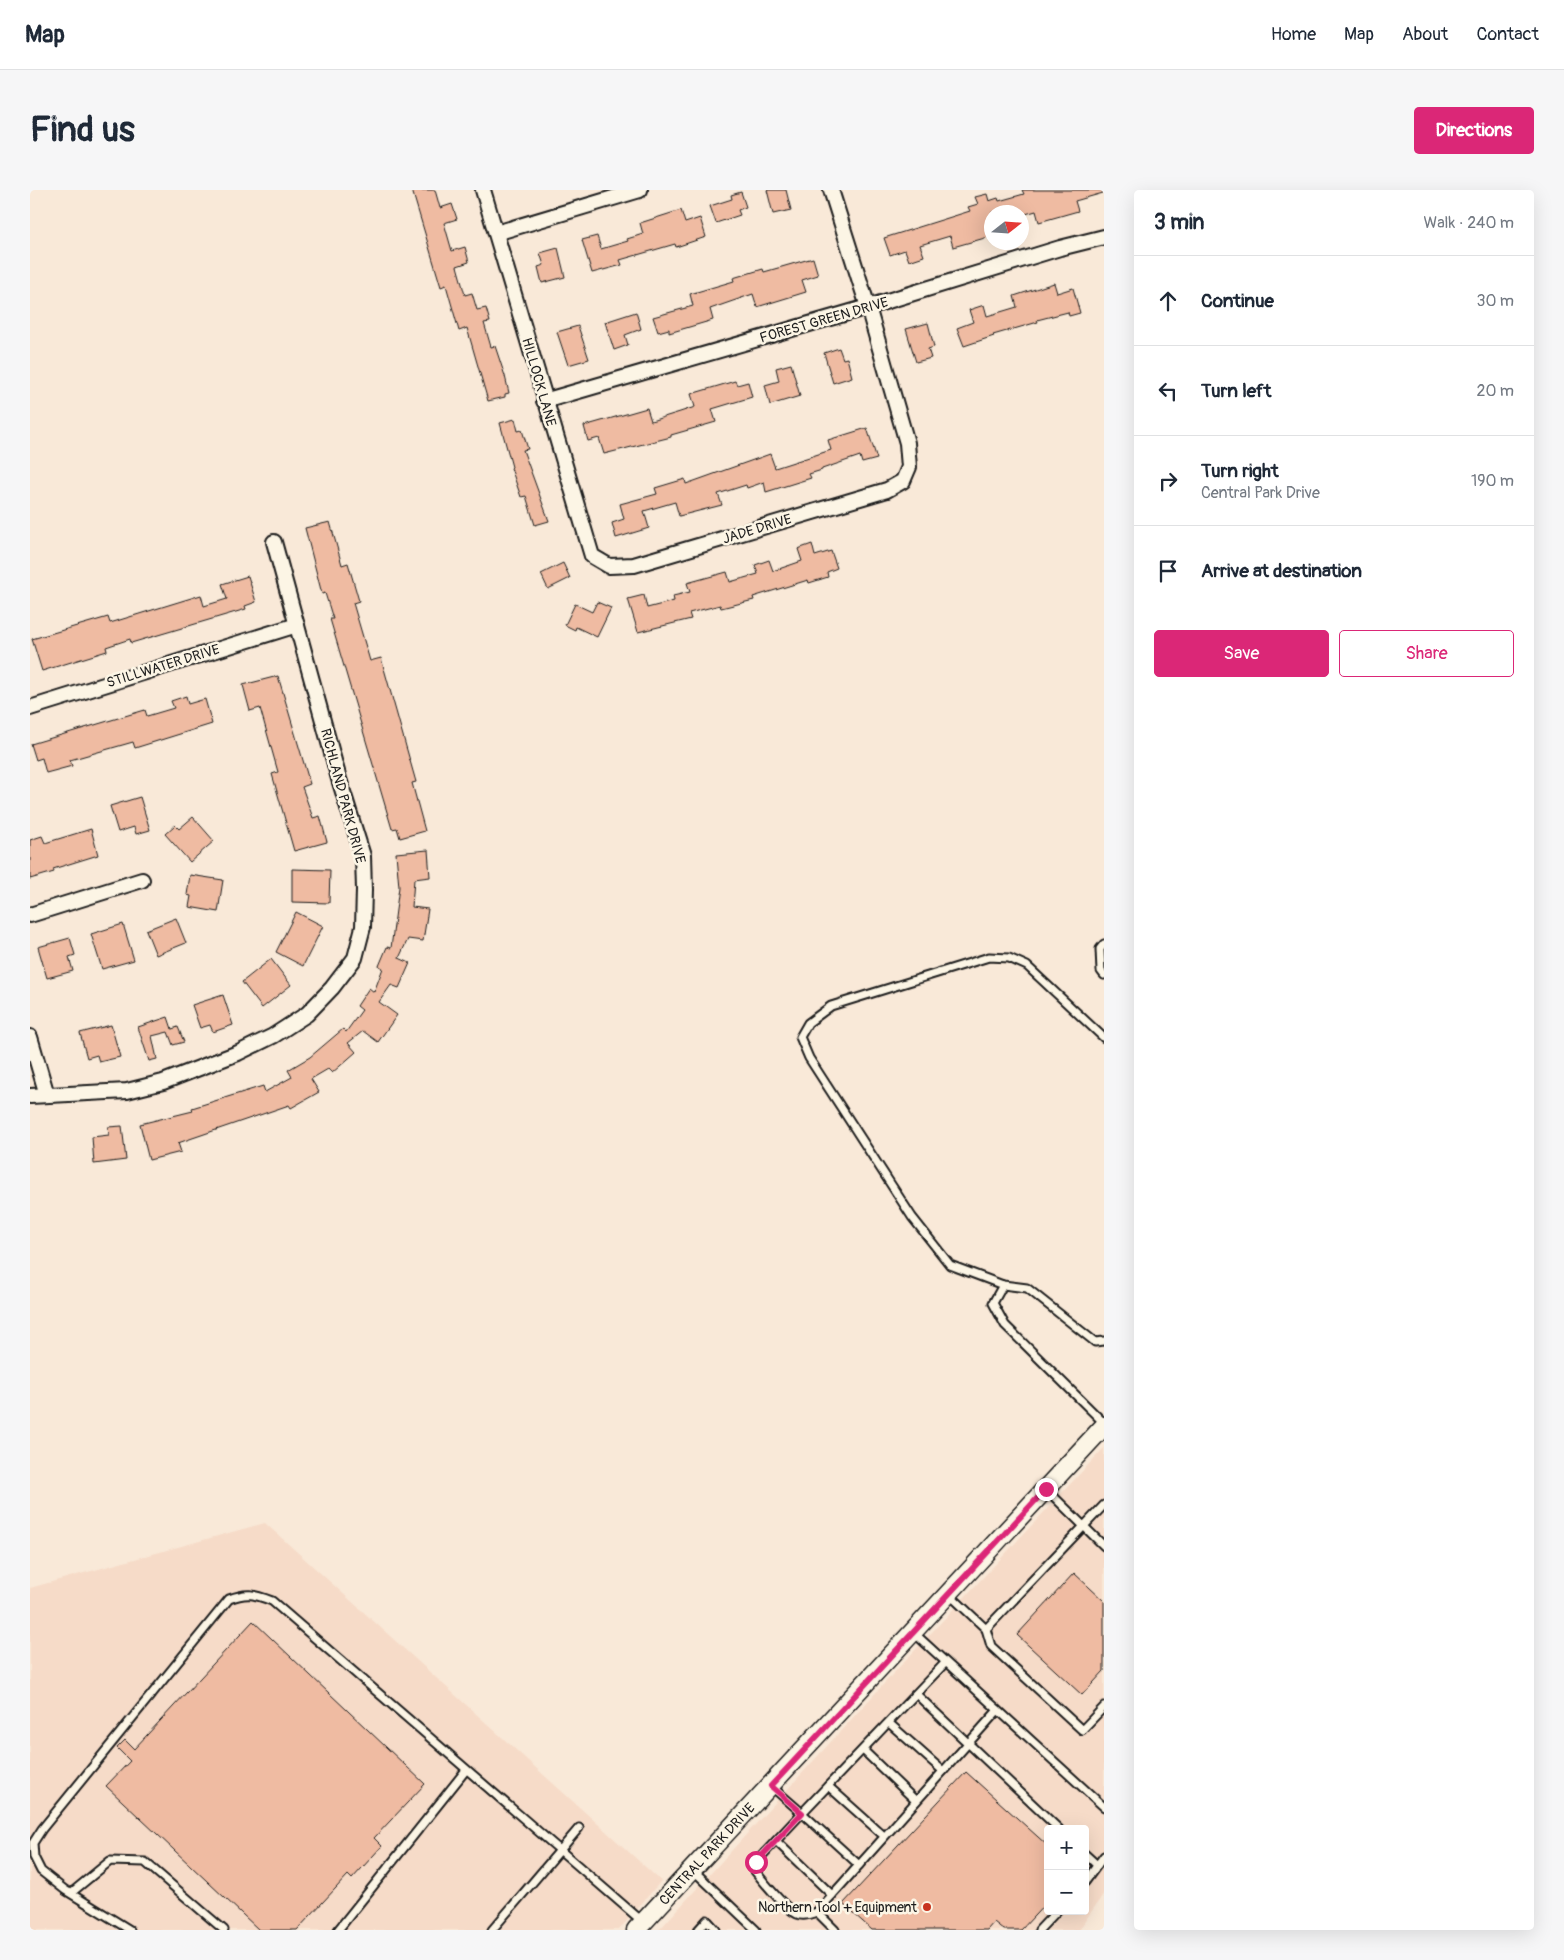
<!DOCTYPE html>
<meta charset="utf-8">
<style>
body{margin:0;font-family:Pangolin,sans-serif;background:#f6f6f7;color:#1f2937}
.controls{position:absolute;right:15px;bottom:15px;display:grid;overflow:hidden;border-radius:5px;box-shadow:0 5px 20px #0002}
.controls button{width:45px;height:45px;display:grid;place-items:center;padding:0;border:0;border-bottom:1px solid #e0e1e3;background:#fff;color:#1f2937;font:25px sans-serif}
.compass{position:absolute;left:954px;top:15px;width:45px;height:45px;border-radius:50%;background:#fff;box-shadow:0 5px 20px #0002;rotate:73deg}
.stop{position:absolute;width:15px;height:15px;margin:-11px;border:4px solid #db2777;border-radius:50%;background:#fff}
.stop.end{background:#db2777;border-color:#fff;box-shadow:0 1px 5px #0008}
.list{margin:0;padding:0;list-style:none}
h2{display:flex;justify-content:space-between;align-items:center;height:65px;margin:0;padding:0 20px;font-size:21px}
h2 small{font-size:16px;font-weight:400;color:#747a83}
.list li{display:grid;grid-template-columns:32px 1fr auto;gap:15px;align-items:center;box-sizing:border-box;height:90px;padding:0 20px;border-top:1px solid #e0e1e3}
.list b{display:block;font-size:19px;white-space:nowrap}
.list p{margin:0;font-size:16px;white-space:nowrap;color:#747a83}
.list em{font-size:16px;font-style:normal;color:#747a83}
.actions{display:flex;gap:10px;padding:15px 20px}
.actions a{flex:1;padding:11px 0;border:1px solid #db2777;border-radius:5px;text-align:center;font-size:18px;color:#db2777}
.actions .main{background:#db2777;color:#fff}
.icon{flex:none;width:28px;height:28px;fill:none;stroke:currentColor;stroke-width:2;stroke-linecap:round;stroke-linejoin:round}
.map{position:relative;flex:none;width:1074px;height:1740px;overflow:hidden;border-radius:5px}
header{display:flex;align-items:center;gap:30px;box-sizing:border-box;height:70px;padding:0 25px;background:#fff;border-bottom:1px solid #e0e1e3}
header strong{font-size:24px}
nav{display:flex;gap:28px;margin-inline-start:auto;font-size:18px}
.intro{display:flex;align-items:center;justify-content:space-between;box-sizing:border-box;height:120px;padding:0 30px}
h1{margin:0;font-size:35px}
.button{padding:12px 22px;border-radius:5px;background:#db2777;color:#fff;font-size:18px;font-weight:700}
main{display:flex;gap:30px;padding:0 30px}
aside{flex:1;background:#fff;border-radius:5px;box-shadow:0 5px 20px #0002}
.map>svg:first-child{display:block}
.built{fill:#f6dbc8;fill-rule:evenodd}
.building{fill:#efbba2;stroke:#1c1c1c}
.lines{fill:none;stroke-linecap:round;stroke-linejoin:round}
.service-casing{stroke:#1c1c1c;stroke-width:11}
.minor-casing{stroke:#1c1c1c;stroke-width:18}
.tertiary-casing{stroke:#1c1c1c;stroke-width:21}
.service{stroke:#fcf5e5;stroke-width:7}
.minor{stroke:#fcf5e5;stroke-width:14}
.tertiary{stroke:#fcf5e5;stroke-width:18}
.route{stroke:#db2777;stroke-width:6}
.poi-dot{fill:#c8321e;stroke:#fcf5e5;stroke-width:2}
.labels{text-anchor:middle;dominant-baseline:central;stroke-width:5;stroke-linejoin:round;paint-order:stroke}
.street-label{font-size:14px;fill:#1c1c1c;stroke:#fcf5e5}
.poi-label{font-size:14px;fill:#1c1c1c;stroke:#fcf5e5;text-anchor:end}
</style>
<header>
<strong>Map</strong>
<nav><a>Home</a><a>Map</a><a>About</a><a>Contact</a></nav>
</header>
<div class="intro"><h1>Find us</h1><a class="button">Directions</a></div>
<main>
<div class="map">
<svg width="1074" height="1740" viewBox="0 0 1074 1740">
<rect width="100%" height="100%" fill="#f9e9d8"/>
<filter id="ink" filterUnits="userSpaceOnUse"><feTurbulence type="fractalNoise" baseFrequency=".02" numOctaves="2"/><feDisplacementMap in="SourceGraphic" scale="10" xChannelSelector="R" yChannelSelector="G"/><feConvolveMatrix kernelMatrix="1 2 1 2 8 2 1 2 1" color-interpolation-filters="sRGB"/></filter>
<g filter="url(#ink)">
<g class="built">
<path d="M1074,1258v445l-25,37h-420l232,-254zM1018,1639h37v82h-37z"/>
<polygon points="235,1333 631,1691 589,1740 0,1740 0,1398"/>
</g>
<g class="building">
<polygon points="382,0 405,0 410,18 422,14 427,29 414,33 422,61 435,57 439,72 427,76 435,105 442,103 447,120 456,118 460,132 454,133 461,157 465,156 475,186 479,203 475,204 475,207 458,211 437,138 429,141 416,95 411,97"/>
<polygon points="737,0 756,0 761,20 743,24"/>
<polygon points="992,0 1072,0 1073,3 1045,11 1048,21 1009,32 1006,21 992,25 992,22 962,22 962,46 923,57 920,46 890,55 894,66 879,71 875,60 860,65 854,48 940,21 938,17 948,14 945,7 957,4 959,11 968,8 969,11 994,4"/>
<polygon points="711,2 716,17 708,20 710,25 686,33 680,16 702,9 701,5"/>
<polygon points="651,20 655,33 670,28 676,47 646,57 645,54 590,70 592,75 562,83 552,50 567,46 571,59 598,51 597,49 613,44 610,33"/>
<polygon points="528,58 535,87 512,93 508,77 514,75 510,63"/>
<polygon points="783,68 788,85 772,90 776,102 727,117 723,104 680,119 683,130 639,143 639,139 628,142 623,127 663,116 660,104 704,91 703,88 733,79 734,82"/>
<polygon points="1024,93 1027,103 1043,98 1050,123 1039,126 1038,122 1007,130 1008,132 963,145 964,146 934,156 927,138 943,132 939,120 954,115 957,126 987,117 984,106"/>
<polygon points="606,122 611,139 595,145 598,155 584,160 575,132"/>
<polygon points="898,133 904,157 898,159 901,168 886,172 876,139"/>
<polygon points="548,136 559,169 538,175 527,142"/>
<polygon points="809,158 813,169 817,168 822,187 803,193 794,163"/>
<polygon points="761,174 770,206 740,215 735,195 749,191 746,178"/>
<polygon points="705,191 707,195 718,192 722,207 682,219 686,232 641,245 641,247 574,264 569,248 558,251 554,236 617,218 621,231 650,222 665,217 661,204"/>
<polygon points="485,229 488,241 492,240 498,259 493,260 519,331 505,335 496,306 491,307 481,278 482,277 470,233"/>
<polygon points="837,238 847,269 832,273 830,266 792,279 792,280 779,284 781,288 736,302 734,292 717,298 716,295 688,304 692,315 649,326 645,312 614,321 619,338 586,348 582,333 594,329 590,314 627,304 625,298 655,289 656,294 740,264 745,278 801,260 798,250"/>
<polygon points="300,332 312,375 318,373 329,411 323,413 340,471 351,468 386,592 382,593 395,641 370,648 367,638 362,639 300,429 303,429 295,403 292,404 275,338"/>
<polygon points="782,354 785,366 801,361 807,378 797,382 798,387 779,393 778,390 723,407 724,410 691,418 690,415 659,423 661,429 608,442 598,409 614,405 617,418 644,411 643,406 660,402 657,393 697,382 700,392 728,384 725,375 739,370 743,381 772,371 768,359"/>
<polygon points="533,373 540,388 518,399 511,384"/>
<polygon points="218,386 226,412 215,416 216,419 101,453 100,449 76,457 77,461 12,481 2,449 78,427 80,433 171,405 174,416 197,409 192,394"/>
<polygon points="567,412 581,418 567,447 546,437 545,440 535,435 545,414 562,422"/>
<polygon points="248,486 280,594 272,597 283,628 290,626 297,652 264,661 242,584 248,582 230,518 220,521 213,495"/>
<polygon points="156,506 158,514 175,509 182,534 105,558 103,552 40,570 42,576 16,583 12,568 6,570 1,554 115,520 117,526 144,518 141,511"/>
<polygon points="110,607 120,640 106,644 104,637 88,642 80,616"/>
<polygon points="163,627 184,651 160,672 135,644 145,635 149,639"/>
<polygon points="61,639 68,665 23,679 24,682 0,689 0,650 12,646 15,653"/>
<polygon points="398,660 400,687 384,689 382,717 398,719 393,751 378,749 369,768 380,773 369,798 361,795 349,812 367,825 348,852 333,841 318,853 326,862 302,883 298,879 281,889 289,902 261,918 259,915 148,953 151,962 119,970 110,934 163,921 162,918 233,896 235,902 262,887 258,880 280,867 313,839 316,842 332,820 327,816 339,798 344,802 353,778 349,776 357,757 361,758 369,697 366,663"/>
<polygon points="262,679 300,680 299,713 262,712"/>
<polygon points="160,685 193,690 188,722 159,717 161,706 157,705"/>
<polygon points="266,722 293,736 273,776 246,762"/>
<polygon points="146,728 156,753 126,765 116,740"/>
<polygon points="93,734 104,770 72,779 61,744"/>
<polygon points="40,748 45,765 39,767 43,781 17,788 8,757"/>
<polygon points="241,769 261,795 232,818 212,792"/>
<polygon points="193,805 203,835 183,842 180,835 170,838 162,815"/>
<polygon points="138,827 142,839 148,837 154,852 143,855 138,842 122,846 127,869 119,871 108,837"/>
<polygon points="81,835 90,867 69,872 67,865 57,868 50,843"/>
<polygon points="92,936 96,970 64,974 62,947 79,945 78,937"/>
<polygon points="1044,1383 1074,1411 1074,1481 1052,1505 987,1445"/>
<polygon points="223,1431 395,1594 344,1648 352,1656 322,1689 318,1685 267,1740 229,1740 76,1596 100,1571 87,1558 95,1550 104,1559"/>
<polygon points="936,1582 1018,1656 1018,1711 991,1740 974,1740 964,1732 957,1740 842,1740 813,1714"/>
</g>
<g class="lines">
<g class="service-casing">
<g id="service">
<polyline points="1074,754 1070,759 1071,781 1074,785"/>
<polyline points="1074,848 997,776 979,768 959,767 801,816 778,833 770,847 779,868 882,1027 920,1075 973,1095 997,1098 1065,1152 1074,1151"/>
<polyline points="973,1095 963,1113 975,1135 1074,1233"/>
<polyline points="1016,1299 1074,1356"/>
<polyline points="919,1404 956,1439 1074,1315"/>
<polyline points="956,1439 961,1456 1052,1540 1074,1517"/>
<polyline points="883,1442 1074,1617"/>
<polyline points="886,1504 1029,1639"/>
<polyline points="859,1533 913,1581"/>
<polyline points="833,1560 886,1611"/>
<polyline points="741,1596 772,1623 915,1473"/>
<polyline points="798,1596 854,1646"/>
<polyline points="746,1651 802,1705"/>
<polyline points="1055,1664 1067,1675"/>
<polyline points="663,1680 726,1740"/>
<polyline points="1055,1692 1074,1666"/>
<polyline points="41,1703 80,1671 115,1672 194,1740"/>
<polyline points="787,1722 968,1520"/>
<path d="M100,1740l-65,-40 -24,-19 -7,-14 -1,-14 9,-14 187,-230c18,-7 25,-5 43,2l371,321"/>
<polyline points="308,1740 436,1580"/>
<polyline points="462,1740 549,1638"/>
<polyline points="668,1740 677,1730 686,1740"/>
<path d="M805,1740l-18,-18c-7,2 -13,5 -20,2 -11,-5 -34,-33 -42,-43l1,-9 46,-49 57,52"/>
<polyline points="1009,1740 1027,1721"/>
</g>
</g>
<g class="minor-casing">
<g id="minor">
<polyline points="453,0 562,366 579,376 604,375 857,300 873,291 879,277 877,253 838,117 801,0"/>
<polyline points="466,43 610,0"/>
<polyline points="514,211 838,117 1030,58 1074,47"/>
<polyline points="0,518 267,435"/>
<polyline points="0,725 112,690"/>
<polyline points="0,847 17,905"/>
<polyline points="0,906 97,901 133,892 208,863 243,846 277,824 302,798 325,768 333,737 334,700 333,666 309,589 244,352"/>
</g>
</g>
<g class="tertiary-casing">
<g id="tertiary">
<path id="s1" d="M606,1740l468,-504"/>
</g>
</g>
<use href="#service" class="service"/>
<use href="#minor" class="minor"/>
<use href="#tertiary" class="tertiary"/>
</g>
</g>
<g class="lines" filter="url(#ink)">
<polyline class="route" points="726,1672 772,1623 741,1596 1016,1299"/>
</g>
<circle class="poi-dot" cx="897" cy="1717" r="5"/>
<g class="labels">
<g class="street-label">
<text transform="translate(794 130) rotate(-16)">FOREST GREEN DRIVE</text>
<text transform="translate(509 192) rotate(74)">HILLOCK LANE</text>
<text transform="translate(727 339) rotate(-17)">JADE DRIVE</text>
<text transform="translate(133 476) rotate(-17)">STILLWATER DRIVE</text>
<text transform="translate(313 606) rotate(75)">RICHLAND PARK DRIVE</text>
<text stroke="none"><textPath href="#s1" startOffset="104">CENTRAL PARK DRIVE</textPath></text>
</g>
<g class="poi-label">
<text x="887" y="1717">Northern Tool + Equipment</text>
</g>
</g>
</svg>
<div class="controls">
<button>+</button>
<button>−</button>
</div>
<svg class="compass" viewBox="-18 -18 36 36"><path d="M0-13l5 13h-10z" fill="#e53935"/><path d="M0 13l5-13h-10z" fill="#747a83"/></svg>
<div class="stop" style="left:726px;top:1672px"></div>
<div class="stop end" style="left:1016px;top:1299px"></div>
</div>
<aside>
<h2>3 min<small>Walk · 240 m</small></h2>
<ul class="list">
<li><svg class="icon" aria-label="ahead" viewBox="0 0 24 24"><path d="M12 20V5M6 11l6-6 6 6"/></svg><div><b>Continue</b></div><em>30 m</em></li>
<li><svg class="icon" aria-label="left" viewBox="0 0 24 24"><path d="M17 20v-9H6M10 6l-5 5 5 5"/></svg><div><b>Turn left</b></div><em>20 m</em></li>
<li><svg class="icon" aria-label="right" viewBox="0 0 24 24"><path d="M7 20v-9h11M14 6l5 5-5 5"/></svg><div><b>Turn right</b><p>Central Park Drive</p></div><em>190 m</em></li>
<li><svg class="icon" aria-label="arrive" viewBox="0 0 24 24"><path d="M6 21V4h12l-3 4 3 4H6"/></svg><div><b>Arrive at destination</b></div></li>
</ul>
<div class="actions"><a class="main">Save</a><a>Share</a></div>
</aside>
</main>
